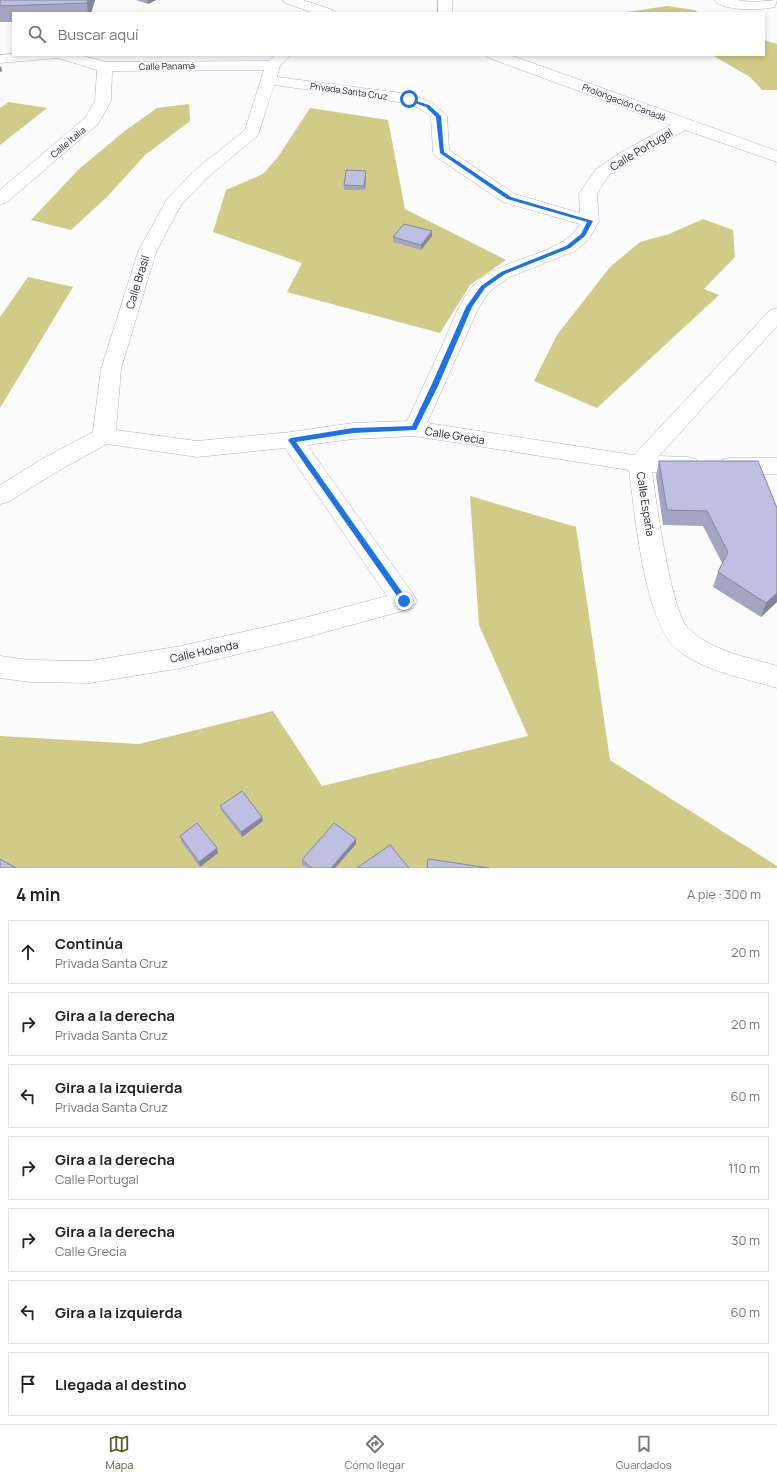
<!DOCTYPE html>
<html lang="es">
<meta charset="utf-8">
<style>
body{margin:0;font-family:Manrope,sans-serif;background:#f6f6f6;color:#222}
.stop{position:absolute;width:12px;height:12px;margin:-9px;border:3px solid #1a73e8;border-radius:50%;background:#fff}
.stop.end{background:#1a73e8;border-color:#fff;box-shadow:0 1px 4px #0008}
.list{margin:0;padding:0;list-style:none}
h2{display:flex;justify-content:space-between;align-items:center;height:52px;margin:0;padding:0 16px;font-size:17px}
h2 small{font-size:13px;font-weight:400;color:#767676}
.list li{display:grid;grid-template-columns:26px 1fr auto;gap:12px;align-items:center;box-sizing:border-box;height:64px;margin:0 8px 8px;padding:0 8px;border:1px solid #e0e0e0;border-radius:0px}
.list b{display:block;font-size:15px;white-space:nowrap}
.list p{margin:0;font-size:13px;white-space:nowrap;color:#767676}
.list em{font-size:13px;font-style:normal;color:#767676}
.icon{flex:none;width:22px;height:22px;fill:none;stroke:currentColor;stroke-width:2;stroke-linecap:round;stroke-linejoin:round}
.map{position:relative;flex:none;width:777px;height:868px;overflow:hidden}
.search{position:absolute;background:#fff;box-shadow:0 2px 6px #0003;left:12px;right:12px;top:12px;height:44px;display:flex;align-items:center;gap:10px;box-sizing:border-box;padding:0 14px;border-radius:0px;color:#767676;font-size:15px}
.sheet{height:556px;background:#fff}
nav{display:flex;justify-content:space-around;align-items:center;box-sizing:border-box;height:56px;border-top:1px solid #e0e0e0;background:#fff;font-size:11px;color:#767676}
nav a{display:grid;justify-items:center;gap:2px}
nav .on{color:#605a27}
.map>svg:first-child{display:block}
.green{fill:#d1cb88}
.lines{fill:none;stroke-linecap:round;stroke-linejoin:round}
.minor-casing{stroke:#adb0d0;stroke-width:1}
.minor{fill:#fff;fill-rule:evenodd}
.wall{fill:#a3a5c2}
.shaded-wall{fill:#84869e}
.building{fill:#bdc0e1;stroke:#84869e}
.route{fill:#1a73e8}
.labels{text-anchor:middle;dominant-baseline:central;stroke-width:3.5;stroke-linejoin:round;paint-order:stroke}
.far-street-label{font-size:9px;fill:#252633;stroke:#fbfbfb}
.street-label{font-size:11px;fill:#252633;stroke:#fbfbfb}
</style>
<div class="map">
<svg width="777" height="868" viewBox="0 0 777 868">
<rect width="100%" height="100%" fill="#fbfbfb"/>
<g class="green">
<polygon points="667,6 695,10 699,13 620,13"/>
<polygon points="764,40 777,44 777,90 762,90 750,77 712,55 764,55"/>
<polygon points="9,102 47,108 0,145 0,108"/>
<polygon points="189,104 190,121 145,155 108,196 71,230 31,220 79,169 126,130 157,108"/>
<polygon points="310,108 388,120 405,209 506,260 470,285 440,333 287,292 302,263 213,232 226,190 263,174 278,157"/>
<polygon points="703,219 733,230 735,257 704,289 719,295 597,408 534,381 557,335 610,267 640,242 669,234"/>
<polygon points="28,277 73,287 0,408 0,317"/>
<polygon points="470,496 576,527 610,760 777,866 777,868 0,868 0,736 139,744 273,711 322,786 528,736 479,625"/>
</g>
<g class="lines">
<g class="minor-casing">
<g id="minor">
<polygon points="283,0 303,0 333,10 335,13 314,13 285,3"/>
<rect x="438" y="0" width="14" height="13"/>
<path d="M714,0h22l16,2 25,-2 -2,7c-13,3 -52,5 -61,-7z"/>
<path d="M13,54v1h66l27,7 163,-1 6,-6h15l-10,11 -3,11 132,17 24,9 14,13 2,34 66,44 65,19 -1,-19 17,-25 24,-16 51,-28 -182,-67 -2,-3h22l32,11 236,85v11l-92,-32 -53,31 -24,15 -11,18 2,27 -10,18 -14,12 -65,26 -20,14 -11,16 -52,116 207,32 136,-145 7,-2v18l-118,130 29,1 8,2 3,6 -3,6 -8,2 -36,-1c4,29 19,139 36,156 23,23 59,29 89,38v22c-32,-10 -72,-16 -99,-38 -34,-27 -43,-136 -49,-180l-215,-34 -61,3 -46,6 106,149 4,7 -4,7 -113,31 -119,29 -91,15 -61,-1 -29,-4v-22l29,4 61,1 91,-15 119,-27 87,-23 -102,-148 -88,9 -90,-13 -49,27 -50,31 -8,2v-19l42,-26 51,-27 8,-63 37,-117 29,-53 28,-29 50,-40 19,-60 -152,1 -1,30 -13,23 -92,79 -6,1v-14l85,-72 10,-17 2,-31 -39,-12 -58,5v-8zM274,85l132,18 15,6 10,8 2,35 2,4 68,46 77,22c-17,32 -77,32 -104,59 -16,16 -24,40 -33,61 -12,26 -24,51 -36,77l-54,2 -62,9 -94,9 -81,-11 5,-61 35,-117 25,-47 26,-27 51,-43z"/>
<polygon points="730,458 777,458 777,474 730,474 722,472 719,466 722,460"/>
</g>
</g>
<use href="#minor" class="minor"/>
</g>
<g class="wall">
<polygon points="0,0 95,0 91,13 13,13 13,22 0,22"/>
<polygon points="136,0 156,0 148,4"/>
<polygon points="366,171 366,176 365,190 344,190 344,185"/>
<polygon points="432,236 421,250 393,242 393,237"/>
<polygon points="659,461 758,461 777,602 761,617 713,587 718,572 722,563 703,526 663,525 656,476"/>
<polygon points="220,806 263,821 242,837 221,810"/>
<polygon points="180,836 218,853 200,867 181,841"/>
<polygon points="356,839 356,844 335,868 307,868 302,865 302,860"/>
</g>
<g class="shaded-wall">
<polygon points="88,0 95,0 91,13 88,13 87,3"/>
<polygon points="147,0 156,0 148,4"/>
<polygon points="1,66 2,71 0,72 0,67"/>
<polygon points="366,171 366,176 365,190 364,186"/>
<polygon points="432,231 432,236 421,250 421,245"/>
<polygon points="777,593 777,602 761,617 766,603"/>
<polygon points="262,817 263,821 242,837 241,832"/>
<polygon points="356,839 356,844 335,868 331,868"/>
<polygon points="217,848 218,853 200,867 199,862"/>
</g>
<g class="building">
<polygon points="0,0 88,0 87,3 0,6"/>
<polygon points="346,170 366,171 364,186 344,185"/>
<polygon points="404,224 432,231 421,245 393,237"/>
<polygon points="659,461 758,461 777,508 777,593 766,603 718,572 728,552 707,511 667,510"/>
<polygon points="242,791 262,817 241,832 220,806"/>
<polygon points="197,823 217,848 199,862 180,836"/>
<polygon points="334,823 356,839 331,868 312,868 302,860"/>
<polygon points="390,845 409,868 357,868"/>
<polygon points="0,859 16,868 0,868"/>
<polygon points="428,859 489,868 427,868"/>
</g>
<polygon class="route" points="407,98 429,105 441,116 444,152 511,197 593,221 585,236 570,248 505,274 485,288 472,307 438,386 416,430 353,433 296,442 407,599 408,601 404,604 402,603 288,440 291,438 353,428 412,426 431,386 466,307 481,286 501,272 566,246 581,234 587,222 507,199 440,153 436,117 426,107 407,100"/>
<g class="labels">
<g class="far-street-label">
<text transform="translate(167 66) rotate(-1)">Calle Panamá</text>
<text transform="translate(349 91) rotate(8)">Privada Santa Cruz</text>
<text transform="translate(624 102) rotate(21)">Prolongación Canadá</text>
<text transform="translate(68 142) rotate(-40)">Calle Italia</text>
</g>
<g class="street-label">
<text transform="translate(641 149) rotate(-31)">Calle Portugal</text>
<text transform="translate(137 282) rotate(-73)">Calle Brasil</text>
<text transform="translate(455 435) rotate(9)">Calle Grecia</text>
<text transform="translate(646 504) rotate(81)">Calle España</text>
<text transform="translate(204 651) rotate(-12)">Calle Holanda</text>
</g>
</g>
</svg>
<div class="stop" style="left:409px;top:99px"></div>
<div class="stop end" style="left:404px;top:601px"></div>
<div class="search"><svg class="icon" aria-label="search" viewBox="0 0 24 24"><circle cx="10" cy="10" r="6"/><path d="M15 15l6 6"/></svg>Buscar aquí</div>
</div>
<section class="sheet">
<h2>4 min<small>A pie · 300 m</small></h2>
<ul class="list">
<li><svg class="icon" aria-label="ahead" viewBox="0 0 24 24"><path d="M12 20V5M6 11l6-6 6 6"/></svg><div><b>Continúa</b><p>Privada Santa Cruz</p></div><em>20 m</em></li>
<li><svg class="icon" aria-label="right" viewBox="0 0 24 24"><path d="M7 20v-9h11M14 6l5 5-5 5"/></svg><div><b>Gira a la derecha</b><p>Privada Santa Cruz</p></div><em>20 m</em></li>
<li><svg class="icon" aria-label="left" viewBox="0 0 24 24"><path d="M17 20v-9H6M10 6l-5 5 5 5"/></svg><div><b>Gira a la izquierda</b><p>Privada Santa Cruz</p></div><em>60 m</em></li>
<li><svg class="icon" aria-label="right" viewBox="0 0 24 24"><path d="M7 20v-9h11M14 6l5 5-5 5"/></svg><div><b>Gira a la derecha</b><p>Calle Portugal</p></div><em>110 m</em></li>
<li><svg class="icon" aria-label="right" viewBox="0 0 24 24"><path d="M7 20v-9h11M14 6l5 5-5 5"/></svg><div><b>Gira a la derecha</b><p>Calle Grecia</p></div><em>30 m</em></li>
<li><svg class="icon" aria-label="left" viewBox="0 0 24 24"><path d="M17 20v-9H6M10 6l-5 5 5 5"/></svg><div><b>Gira a la izquierda</b></div><em>60 m</em></li>
<li><svg class="icon" aria-label="arrive" viewBox="0 0 24 24"><path d="M6 21V4h12l-3 4 3 4H6"/></svg><div><b>Llegada al destino</b></div></li>
</ul>
</section>
<nav>
<a class="on"><svg class="icon" aria-label="map" viewBox="0 0 24 24"><path d="M3 6l6-2 6 2 6-2v14l-6 2-6-2-6 2zM9 4v14M15 6v14"/></svg>Mapa</a>
<a><svg class="icon" aria-label="directions" viewBox="0 0 24 24"><path d="M12 3l9 9-9 9-9-9zM9 14v-3h6M13 9l2 2-2 2"/></svg>Cómo llegar</a>
<a><svg class="icon" aria-label="saved" viewBox="0 0 24 24"><path d="M7 4h10v16l-5-4-5 4z"/></svg>Guardados</a>
</nav>
